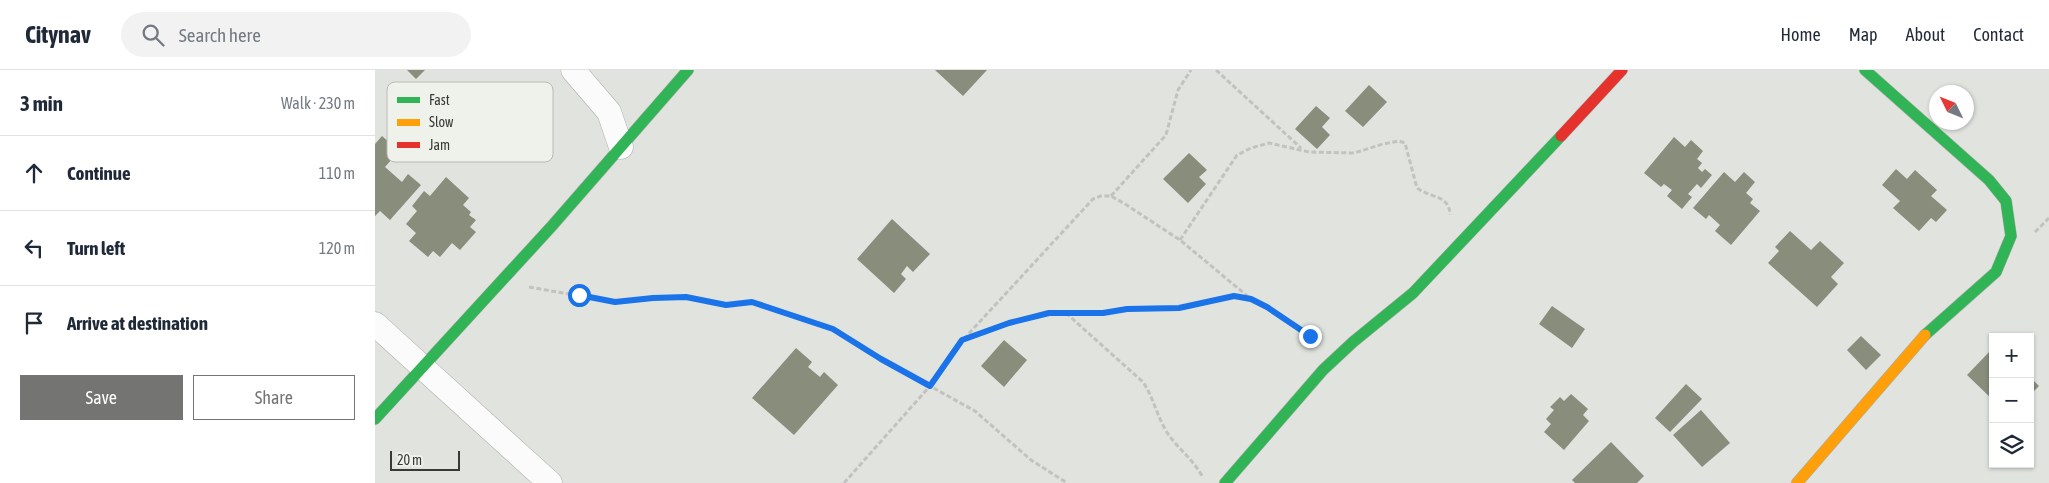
<!DOCTYPE html>
<meta charset="utf-8">
<style>
body{margin:0;font-family:"Asap Condensed",sans-serif;background:#f2f2f3;color:#1f2937}
.controls{position:absolute;right:15px;bottom:15px;display:grid;overflow:hidden;border-radius:0px;box-shadow:0 1px 4px #0004}
.controls button{width:45px;height:45px;display:grid;place-items:center;padding:0;border:0;border-bottom:1px solid #e0e1e3;background:#fff;color:#1f2937;font:25px sans-serif}
.compass{position:absolute;left:1554px;top:15px;width:45px;height:45px;border-radius:50%;background:#fff;box-shadow:0 1px 4px #0004;rotate:313deg}
.scale{position:absolute;left:15px;bottom:12px;width:70px;box-sizing:border-box;padding-left:5px;border:2px solid #393a37;border-top:0;font-size:14px;line-height:18px;white-space:nowrap;color:#393a37;-webkit-text-stroke:4px #eff2ea;paint-order:stroke}
.stop{position:absolute;width:15px;height:15px;margin:-11px;border:4px solid #1a73e8;border-radius:50%;background:#fff}
.stop.end{background:#1a73e8;border-color:#fff;box-shadow:0 1px 5px #0008}
.list{margin:0;padding:0;list-style:none}
h2{display:flex;justify-content:space-between;align-items:center;height:65px;margin:0;padding:0 20px;font-size:21px}
h2 small{font-size:16px;font-weight:400;color:#747a83}
.list li{display:grid;grid-template-columns:32px 1fr auto;gap:15px;align-items:center;box-sizing:border-box;height:75px;padding:0 20px;border-top:1px solid #e0e1e3}
.list b{display:block;font-size:19px;white-space:nowrap}
.list em{font-size:16px;font-style:normal;color:#747a83}
.actions{display:flex;gap:10px;padding:15px 20px}
.actions a{flex:1;padding:11px 0;border:1px solid #747572;border-radius:0px;text-align:center;font-size:18px;color:#747572}
.actions .main{background:#747572;color:#fff}
.icon{flex:none;width:28px;height:28px;fill:none;stroke:currentColor;stroke-width:2;stroke-linecap:round;stroke-linejoin:round}
.map{position:relative;flex:none;width:1674px;height:413px;overflow:hidden}
header{display:flex;align-items:center;gap:30px;box-sizing:border-box;height:70px;padding:0 25px;background:#fff;border-bottom:1px solid #e0e1e3}
header strong{font-size:24px}
nav{display:flex;gap:28px;margin-inline-start:auto;font-size:18px}
.search{width:350px;height:45px;background:#f2f2f3;display:flex;align-items:center;gap:12px;box-sizing:border-box;padding:0 18px;border-radius:28px;color:#747a83;font-size:19px}
main{display:flex}
aside{flex:1;background:#fff}
.map>svg:first-child{display:block}
.building{fill:#888d7c}
.lines{fill:none;stroke-linecap:round;stroke-linejoin:round}
.street-casing{stroke:#acadaa;stroke-width:25}
.fast-casing{stroke:#acadaa;stroke-width:12}
.slow-casing{stroke:#acadaa;stroke-width:12}
.jam-casing{stroke:#acadaa;stroke-width:12}
.path{stroke:#c2c3c0;stroke-width:3;stroke-dasharray:5 2.5;stroke-linecap:butt}
.street{stroke:#fafbfa;stroke-width:24}
.fast{stroke:#30b455;stroke-width:11}
.slow{stroke:#ff9f0a;stroke-width:11}
.jam{stroke:#e5322d;stroke-width:11}
.route{stroke:#1a73e8;stroke-width:6}
.key{fill:#eff2ea;stroke:#b8bbb4;stroke-width:1}
.key-label{font-size:14px;fill:#393a37}
</style>
<header>
<strong>Citynav</strong>
<div class="search"><svg class="icon" aria-label="search" viewBox="0 0 24 24"><circle cx="10" cy="10" r="6"/><path d="M15 15l6 6"/></svg>Search here</div>
<nav><a>Home</a><a>Map</a><a>About</a><a>Contact</a></nav>
</header>
<main>
<aside>
<h2>3 min<small>Walk · 230 m</small></h2>
<ul class="list">
<li><svg class="icon" aria-label="ahead" viewBox="0 0 24 24"><path d="M12 20V5M6 11l6-6 6 6"/></svg><div><b>Continue</b></div><em>110 m</em></li>
<li><svg class="icon" aria-label="left" viewBox="0 0 24 24"><path d="M17 20v-9H6M10 6l-5 5 5 5"/></svg><div><b>Turn left</b></div><em>120 m</em></li>
<li><svg class="icon" aria-label="arrive" viewBox="0 0 24 24"><path d="M6 21V4h12l-3 4 3 4H6"/></svg><div><b>Arrive at destination</b></div></li>
</ul>
<div class="actions"><a class="main">Save</a><a>Share</a></div>
</aside>
<div class="map">
<svg width="1674" height="413" viewBox="0 0 1674 413">
<rect width="100%" height="100%" fill="#e1e3df"/>
<g class="building">
<polygon points="32,0 50,0 41,9"/>
<polygon points="560,0 612,0 588,26"/>
<polygon points="994,15 1012,32 988,57 970,41"/>
<polygon points="941,36 955,48 947,57 955,65 942,79 920,59"/>
<polygon points="7,66 24,81 10,97 27,112 33,104 46,115 15,150 5,141 0,146 0,74"/>
<polygon points="1299,67 1310,77 1316,70 1328,81 1322,89 1327,93 1323,98 1327,102 1330,99 1337,105 1326,118 1322,114 1313,124 1317,127 1307,139 1292,126 1297,120 1289,114 1286,117 1269,103"/>
<polygon points="814,83 832,100 824,107 831,114 813,133 788,109"/>
<polygon points="1521,99 1532,109 1540,100 1562,120 1556,126 1572,140 1561,152 1556,148 1544,161 1518,138 1525,131 1507,115"/>
<polygon points="1349,102 1360,112 1369,102 1380,112 1371,123 1378,129 1375,133 1385,141 1356,175 1340,161 1345,155 1334,145 1331,149 1318,138"/>
<polygon points="71,107 94,128 88,135 96,142 94,145 101,150 95,157 101,162 85,180 77,173 65,187 58,181 53,187 34,171 41,163 31,154 42,141 37,136 49,121 55,126"/>
<polygon points="517,149 555,184 538,202 532,196 526,204 531,209 519,223 482,189"/>
<polygon points="1415,161 1436,180 1445,171 1469,193 1456,207 1463,214 1442,237 1393,193 1404,181 1400,177"/>
<polygon points="1177,236 1210,259 1197,278 1164,254"/>
<polygon points="1486,266 1506,285 1491,300 1472,280"/>
<polygon points="629,270 652,290 629,317 606,296"/>
<polygon points="421,278 437,292 433,297 445,307 449,302 463,315 419,365 377,328"/>
<polygon points="1618,278 1618,330 1592,305"/>
<polygon points="1655,307 1664,316 1655,325"/>
<polygon points="1311,314 1327,329 1295,362 1280,348"/>
<polygon points="1196,324 1213,339 1208,345 1214,351 1189,380 1169,362 1176,354 1171,349 1179,340 1175,337 1185,327 1189,331"/>
<polygon points="1326,340 1355,373 1327,397 1298,365"/>
<polygon points="1236,372 1269,406 1262,413 1200,413 1197,410"/>
</g>
<g class="lines">
<g class="street-casing">
<g id="street">
<polyline points="198,0 234,42 246,77"/>
<polyline points="0,254 175,413"/>
</g>
</g>
<g class="fast-casing">
<g id="fast">
<polyline points="1490,0 1614,110 1631,131 1636,166 1621,202 1550,265"/>
<polyline points="0,349 176,157 313,0"/>
<polyline points="850,413 948,300 978,272 1038,223 1186,66"/>
</g>
</g>
<g class="slow-casing">
<polyline id="slow" points="1422,413 1550,265"/>
</g>
<g class="jam-casing">
<polyline id="jam" points="1186,66 1247,0"/>
</g>
<g class="path">
<polyline points="841,0 926,78"/>
<polyline points="736,126 791,65 803,20 816,0"/>
<polyline points="1660,162 1674,148"/>
<path d="M805,170l57,-85 14,-7 18,-5 40,9 45,1 29,-9 16,-3 6,2 12,45c13,10 33,7 33,27"/>
<polyline points="154,217 239,232 278,228 311,227 351,235 377,232 426,247 458,259 506,289 600,341 656,390 692,413"/>
<path d="M691,243l77,69c10,15 13,31 22,47 10,18 26,27 37,47"/>
<polyline points="588,270 634,253 674,243 728,243 752,239 804,238 859,226 876,229 892,237 935,266 947,267"/>
<polyline points="469,413 555,316 587,271 718,129 726,126 736,126 750,134 805,170 876,229"/>
</g>
<use href="#street" class="street"/>
<use href="#fast" class="fast"/>
<use href="#slow" class="slow"/>
<use href="#jam" class="jam"/>
</g>
<g class="lines">
<polyline class="route" points="204,225 240,232 278,228 311,227 351,235 377,232 458,259 506,289 555,316 587,270 634,253 674,243 728,243 752,239 804,238 859,226 876,229 892,237 935,266"/>
</g>
<rect x="12" y="12" width="166" height="80" rx="8" class="key"/>
<rect x="22" y="27" width="23" height="6" fill="#30b455"/>
<rect x="22" y="49" width="23" height="7" fill="#ff9f0a"/>
<rect x="22" y="72" width="23" height="6" fill="#e5322d"/>
<g class="key-label">
<text x="54" y="35">Fast</text>
<text x="54" y="57">Slow</text>
<text x="54" y="80">Jam</text>
</g>
</svg>
<div class="controls">
<button>+</button>
<button>−</button>
<button><svg class="icon" aria-label="layers" viewBox="0 0 24 24"><path d="M12 4l9 5-9 5-9-5zM3 14l9 5 9-5"/></svg></button>
</div>
<svg class="compass" viewBox="-18 -18 36 36"><path d="M0-13l5 13h-10z" fill="#e53935"/><path d="M0 13l5-13h-10z" fill="#747a83"/></svg>
<div class="scale">20 m</div>
<div class="stop" style="left:204px;top:225px"></div>
<div class="stop end" style="left:935px;top:266px"></div>
</div>
</main>
